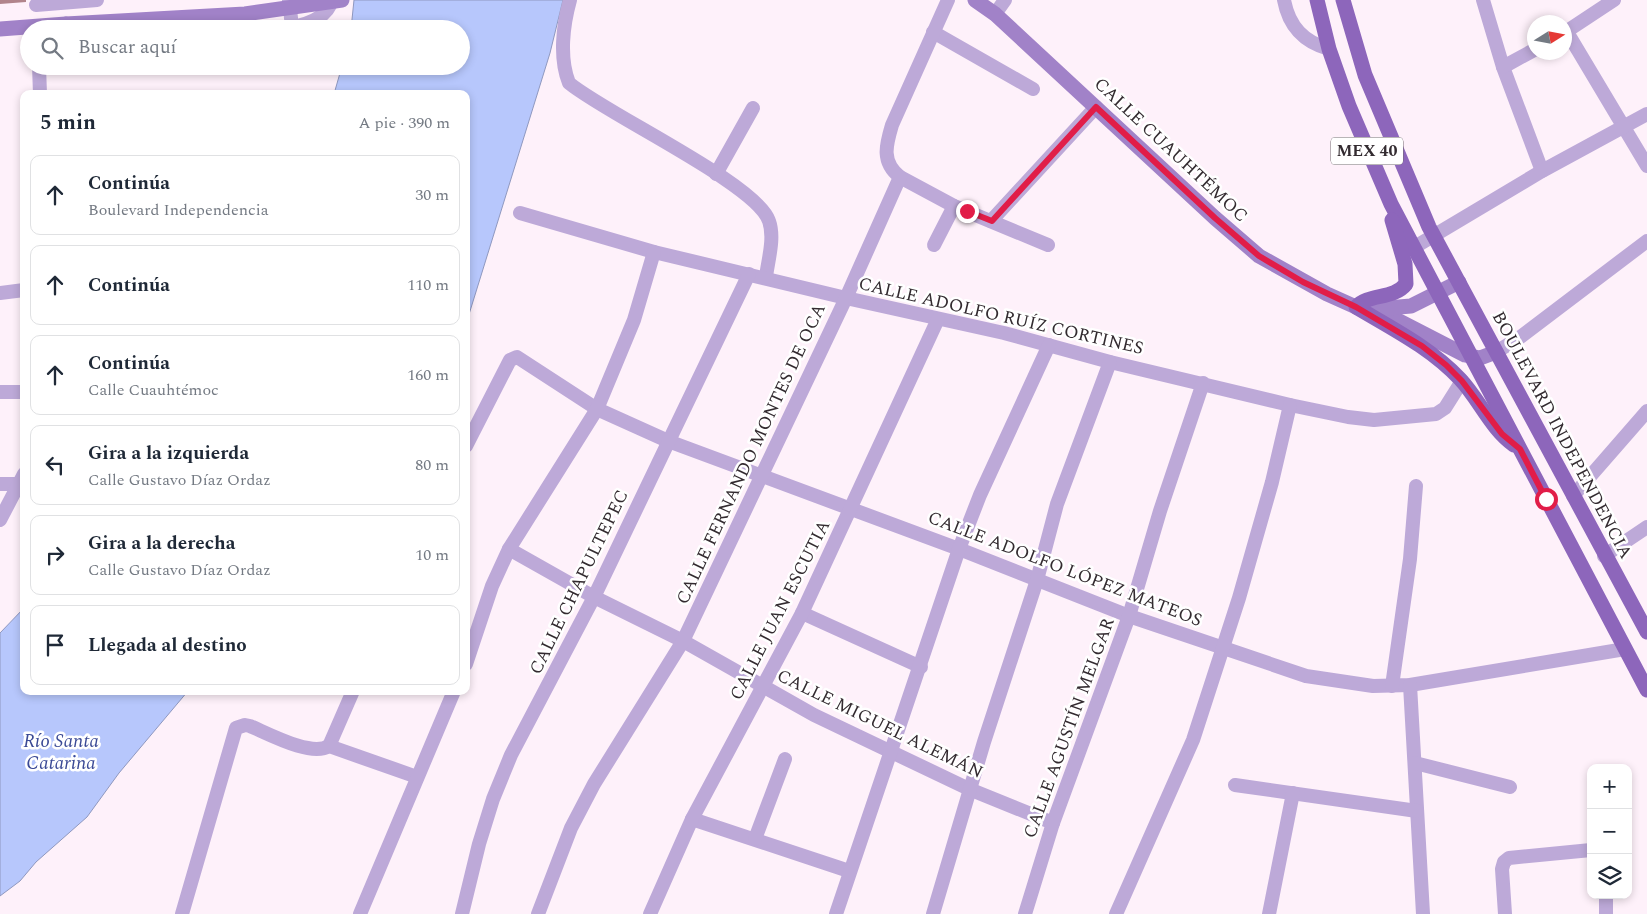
<!DOCTYPE html>
<html lang="es">
<meta charset="utf-8">
<style>
body{margin:0;font-family:Spectral,serif;background:#f2f2f3;color:#1f2937}
.controls{position:absolute;right:15px;bottom:15px;display:grid;overflow:hidden;border-radius:10px;box-shadow:0 2px 8px #0003}
.controls button{width:45px;height:45px;display:grid;place-items:center;padding:0;border:0;border-bottom:1px solid #e0e1e3;background:#fff;color:#1f2937;font:25px sans-serif}
.compass{position:absolute;left:1527px;top:15px;width:45px;height:45px;border-radius:50%;background:#fff;box-shadow:0 2px 8px #0003;rotate:79deg}
.stop{position:absolute;width:15px;height:15px;margin:-11px;border:4px solid #e11d48;border-radius:50%;background:#fff}
.stop.end{background:#e11d48;border-color:#fff;box-shadow:0 1px 5px #0008}
.list{margin:0;padding:0;list-style:none}
h2{display:flex;justify-content:space-between;align-items:center;height:65px;margin:0;padding:0 20px;font-size:21px}
h2 small{font-size:16px;font-weight:400;color:#747a83}
.list li{display:grid;grid-template-columns:32px 1fr auto;gap:15px;align-items:center;box-sizing:border-box;height:80px;margin:0 10px 10px;padding:0 10px;border:1px solid #e0e1e3;border-radius:10px}
.list b{display:block;font-size:19px;white-space:nowrap}
.list p{margin:0;font-size:16px;white-space:nowrap;color:#747a83}
.list em{font-size:16px;font-style:normal;color:#747a83}
.icon{flex:none;width:28px;height:28px;fill:none;stroke:currentColor;stroke-width:2;stroke-linecap:round;stroke-linejoin:round}
.map{position:relative;flex:none;width:1647px;height:914px;overflow:hidden}
.search{position:absolute;background:#fff;box-shadow:0 2px 8px #0003;left:20px;top:20px;width:450px;height:55px;display:flex;align-items:center;gap:12px;box-sizing:border-box;padding:0 18px;border-radius:28px;color:#747a83;font-size:19px}
.panel{position:absolute;background:#fff;box-shadow:0 2px 8px #0003;left:20px;top:90px;width:450px;height:605px;border-radius:10px}
.map>svg:first-child{display:block}
.water{fill:#b7c7fc;stroke:#8f98bf}
.lines{fill:none;stroke-linecap:round;stroke-linejoin:round}
.street{stroke:#bda9d8;stroke-width:14}
.secondary{stroke:#a182c8;stroke-width:15}
.primary{stroke:#8d66bb;stroke-width:15}
.secondary-bridge{stroke:#a182c8;stroke-width:15}
.shaded-wall{fill:#b1848b}
.route{stroke:#e11d48;stroke-width:6}
.labels{text-anchor:middle;dominant-baseline:central;stroke-width:5;stroke-linejoin:round;paint-order:stroke}
.shield{fill:#fff;stroke:#706b6e;stroke-width:1}
.shield-label{font-size:16px;font-weight:bold;fill:#332b30}
.street-label{font-size:18px;fill:#332b30;stroke:#fff}
.water-label{font-size:19px;font-style:italic;fill:#3b4a96;stroke:#fff}
</style>
<div class="map">
<svg width="1647" height="914" viewBox="0 0 1647 914">
<rect width="100%" height="100%" fill="#fef1fa"/>
<g class="water">
<polygon points="354,0 563,0 550,53 466,324 466,94 334,94 342,66 461,66 461,29 351,29"/>
<polygon points="24,608 24,691 188,691 119,773 87,817 36,862 20,881 0,896 0,633"/>
</g>
<g class="lines">
<g class="street">
<polyline points="289,0 292,27"/>
<path d="M570,0c-7,25 -11,58 -1,83 37,31 188,101 200,138 6,17 -1,39 -3,56"/>
<path d="M1284,0c5,27 20,42 45,49"/>
<polyline points="1483,0 1503,67 1542,171"/>
<polyline points="36,5 97,0"/>
<polyline points="995,14 1005,0"/>
<path d="M279,29c19,-2 48,-8 53,-29"/>
<polyline points="933,32 1033,89"/>
<polyline points="1567,32 1647,166"/>
<polyline points="1564,33 1614,0"/>
<polyline points="39,66 40,94"/>
<polyline points="1503,67 1534,50"/>
<polyline points="716,174 753,108"/>
<polyline points="900,177 954,206 1048,245"/>
<polyline points="520,213 654,252 846,298 1004,333 1110,362 1290,405 1348,417 1374,420 1436,414 1445,408 1462,381"/>
<polyline points="991,221 1096,107"/>
<polyline points="934,245 954,206"/>
<polyline points="1413,248 1542,171 1647,114"/>
<polyline points="0,293 24,290"/>
<polyline points="1496,352 1519,338 1647,241"/>
<polyline points="0,392 24,392"/>
<polyline points="466,446 510,360 517,357 597,409 668,441 959,549 1129,616 1306,676 1373,686 1410,685 1625,649"/>
<polyline points="0,484 19,484"/>
<polyline points="1573,496 1647,411"/>
<polyline points="0,520 24,474"/>
<polyline points="509,549 594,597 683,641 814,715 969,789 1053,823"/>
<polyline points="1604,556 1647,527"/>
<polyline points="802,613 921,667"/>
<polyline points="466,664 492,586 509,549 597,409 634,320 654,252"/>
<polyline points="1410,685 1423,914"/>
<polyline points="1392,686 1410,559 1416,486"/>
<polyline points="329,746 353,691"/>
<polyline points="1415,763 1510,787"/>
<polyline points="1235,785 1417,811"/>
<polyline points="692,819 849,871"/>
<polyline points="755,839 785,759"/>
<path d="M182,914l54,-186 9,-3 5,1c19,8 61,31 79,20l88,31"/>
<polyline points="360,914 454,691"/>
<polyline points="462,914 479,844 493,799 511,755 594,597 749,274"/>
<path d="M538,914l33,-86 23,-44 89,-143 163,-343 54,-121c-19,-15 -14,-32 -8,-52l56,-125"/>
<polyline points="650,914 692,819 802,613 938,319"/>
<polyline points="836,914 959,549 980,495 1049,345"/>
<polyline points="933,914 984,742 1037,580 1057,504 1110,362"/>
<polyline points="1025,914 1053,823 1129,616 1160,511 1203,383"/>
<polyline points="1116,914 1193,740 1239,598 1272,482 1290,405"/>
<polyline points="1269,914 1293,793"/>
<polyline points="1505,914 1502,869 1504,862 1509,858 1591,850"/>
<polyline points="1606,914 1606,895"/>
</g>
<g class="secondary">
<polyline points="975,0 995,14 1215,218 1259,256 1327,294 1356,307 1399,321 1465,355 1480,358 1496,352"/>
<polyline points="0,29 66,24"/>
<polyline points="1375,309 1411,306 1459,282"/>
</g>
<g class="primary">
<polyline points="1317,0 1329,49 1349,106 1391,204 1647,690"/>
<polyline points="1343,0 1365,75 1429,227 1647,632"/>
<path d="M1392,220l13,44 1,20c-13,16 -37,9 -50,23 37,22 75,41 104,72 19,20 31,50 54,66"/>
</g>
<polyline class="secondary-bridge" points="66,24 245,14 342,0"/>
</g>
<polygon class="shaded-wall" points="0,0 26,0 26,2 0,4"/>
<g class="lines">
<polyline class="route" points="967,211 992,221 1096,107 1215,218 1259,256 1303,282 1356,307 1422,346 1446,365 1462,381 1502,434 1520,449 1546,499"/>
</g>
<g class="labels">
<rect class="shield" x="1331" y="137.5" width="72" height="27" rx="4"/>
<g class="shield-label">
<text x="1367" y="151">MEX 40</text>
</g>
<g class="street-label">
<text transform="translate(1171 150) rotate(43)">CALLE CUAUHTÉMOC</text>
<text transform="translate(1001 316) rotate(13)">CALLE ADOLFO RUÍZ CORTINES</text>
<text transform="translate(1562 435) rotate(62)">BOULEVARD INDEPENDENCIA</text>
<text transform="translate(751 454) rotate(-65)">CALLE FERNANDO MONTES DE OCA</text>
<text transform="translate(1065 569) rotate(21)">CALLE ADOLFO LÓPEZ MATEOS</text>
<text transform="translate(579 582) rotate(-64)">CALLE CHAPULTEPEC</text>
<text transform="translate(780 610) rotate(-63)">CALLE JUAN ESCUTIA</text>
<text transform="translate(880 724) rotate(26)">CALLE MIGUEL ALEMÁN</text>
<text transform="translate(1069 728) rotate(-70)">CALLE AGUSTÍN MELGAR</text>
</g>
<g class="water-label">
<text x="61" y="741">Río Santa<tspan x="61" dy="22">Catarina</tspan></text>
</g>
</g>
</svg>
<div class="controls">
<button>+</button>
<button>−</button>
<button><svg class="icon" aria-label="layers" viewBox="0 0 24 24"><path d="M12 4l9 5-9 5-9-5zM3 14l9 5 9-5"/></svg></button>
</div>
<svg class="compass" viewBox="-18 -18 36 36"><path d="M0-13l5 13h-10z" fill="#e53935"/><path d="M0 13l5-13h-10z" fill="#747a83"/></svg>
<div class="stop" style="left:1546px;top:499px"></div>
<div class="stop end" style="left:967px;top:211px"></div>
<div class="search"><svg class="icon" aria-label="search" viewBox="0 0 24 24"><circle cx="10" cy="10" r="6"/><path d="M15 15l6 6"/></svg>Buscar aquí</div>
<section class="panel">
<h2>5 min<small>A pie · 390 m</small></h2>
<ul class="list">
<li><svg class="icon" aria-label="ahead" viewBox="0 0 24 24"><path d="M12 20V5M6 11l6-6 6 6"/></svg><div><b>Continúa</b><p>Boulevard Independencia</p></div><em>30 m</em></li>
<li><svg class="icon" aria-label="ahead" viewBox="0 0 24 24"><path d="M12 20V5M6 11l6-6 6 6"/></svg><div><b>Continúa</b></div><em>110 m</em></li>
<li><svg class="icon" aria-label="ahead" viewBox="0 0 24 24"><path d="M12 20V5M6 11l6-6 6 6"/></svg><div><b>Continúa</b><p>Calle Cuauhtémoc</p></div><em>160 m</em></li>
<li><svg class="icon" aria-label="left" viewBox="0 0 24 24"><path d="M17 20v-9H6M10 6l-5 5 5 5"/></svg><div><b>Gira a la izquierda</b><p>Calle Gustavo Díaz Ordaz</p></div><em>80 m</em></li>
<li><svg class="icon" aria-label="right" viewBox="0 0 24 24"><path d="M7 20v-9h11M14 6l5 5-5 5"/></svg><div><b>Gira a la derecha</b><p>Calle Gustavo Díaz Ordaz</p></div><em>10 m</em></li>
<li><svg class="icon" aria-label="arrive" viewBox="0 0 24 24"><path d="M6 21V4h12l-3 4 3 4H6"/></svg><div><b>Llegada al destino</b></div></li>
</ul>
</section>
</div>
